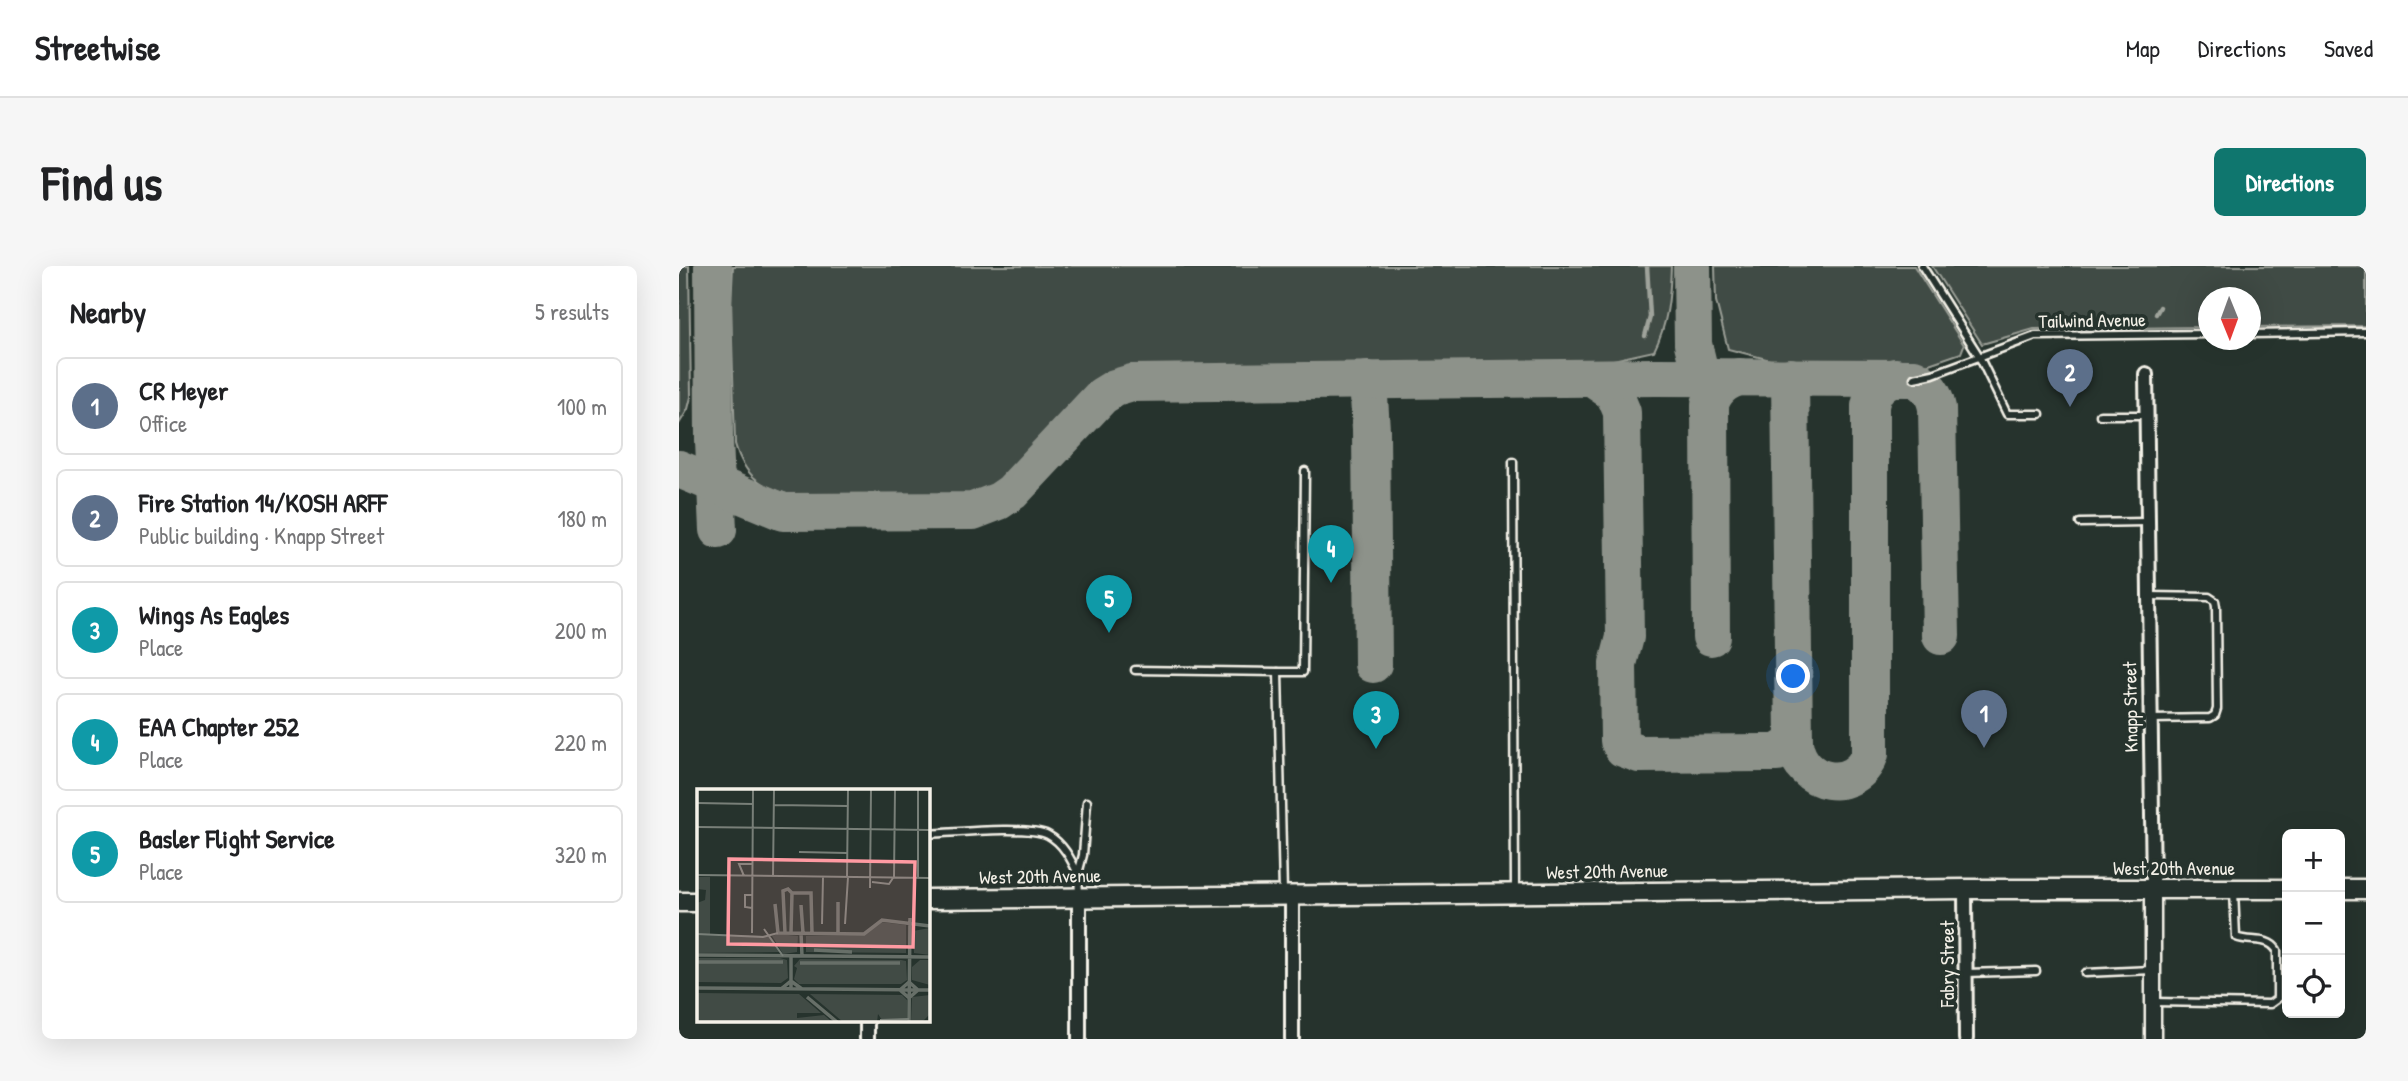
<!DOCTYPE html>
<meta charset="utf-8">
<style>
body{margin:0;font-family:"Patrick Hand",sans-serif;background:#f6f6f6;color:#202124}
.controls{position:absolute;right:21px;bottom:21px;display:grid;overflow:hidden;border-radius:10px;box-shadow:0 7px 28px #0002}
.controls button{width:63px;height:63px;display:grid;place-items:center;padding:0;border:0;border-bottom:2px solid #e0e0e0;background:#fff;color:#202124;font:35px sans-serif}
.compass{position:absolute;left:1519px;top:21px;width:63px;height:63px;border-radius:50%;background:#fff;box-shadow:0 7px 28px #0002;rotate:179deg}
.you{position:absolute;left:1115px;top:411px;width:24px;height:24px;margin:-18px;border:5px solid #fff;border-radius:50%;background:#1a73e8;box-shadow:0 0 0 10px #1a73e833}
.badge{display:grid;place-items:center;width:46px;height:46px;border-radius:50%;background:#0f766e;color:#fff;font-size:23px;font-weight:700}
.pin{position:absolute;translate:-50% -58px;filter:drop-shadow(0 2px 4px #0008)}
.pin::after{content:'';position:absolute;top:37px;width:24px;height:21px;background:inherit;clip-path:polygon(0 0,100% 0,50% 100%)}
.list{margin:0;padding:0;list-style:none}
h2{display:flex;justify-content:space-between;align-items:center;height:91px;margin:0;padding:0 28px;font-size:30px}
h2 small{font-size:23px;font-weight:400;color:#757577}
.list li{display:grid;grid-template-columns:46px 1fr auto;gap:21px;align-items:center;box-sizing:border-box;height:98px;margin:0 14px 14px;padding:0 14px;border:2px solid #e0e0e0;border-radius:10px}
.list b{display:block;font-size:26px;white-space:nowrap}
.list p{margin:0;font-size:23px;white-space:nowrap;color:#757577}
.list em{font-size:23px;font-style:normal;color:#757577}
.icon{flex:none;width:38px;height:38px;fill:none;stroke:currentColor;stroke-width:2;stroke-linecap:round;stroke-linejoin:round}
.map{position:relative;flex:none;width:1687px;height:773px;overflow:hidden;border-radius:10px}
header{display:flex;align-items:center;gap:42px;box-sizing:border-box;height:98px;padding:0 35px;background:#fff;border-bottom:2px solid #e0e0e0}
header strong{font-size:33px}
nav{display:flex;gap:38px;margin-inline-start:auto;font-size:24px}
.intro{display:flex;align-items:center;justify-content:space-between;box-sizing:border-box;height:168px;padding:0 42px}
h1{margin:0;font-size:49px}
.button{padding:18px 32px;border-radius:10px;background:#0f766e;color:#fff;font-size:24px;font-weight:700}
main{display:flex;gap:42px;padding:0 42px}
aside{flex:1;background:#fff;border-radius:10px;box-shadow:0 7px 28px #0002}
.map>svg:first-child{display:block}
.green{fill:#414b45;stroke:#9a9e96;stroke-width:2}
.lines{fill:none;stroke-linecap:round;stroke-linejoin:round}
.stream{stroke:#9fa39b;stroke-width:4.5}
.taxiway{stroke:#8d928a;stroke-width:38}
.service-casing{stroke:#f4f1e8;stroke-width:11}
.minor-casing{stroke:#f4f1e8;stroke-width:18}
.tertiary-casing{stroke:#f4f1e8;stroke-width:19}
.secondary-casing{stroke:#f4f1e8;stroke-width:23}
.service{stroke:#26332d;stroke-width:6}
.minor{stroke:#26332d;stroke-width:12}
.tertiary{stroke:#26332d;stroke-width:14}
.secondary{stroke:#26332d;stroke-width:18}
.labels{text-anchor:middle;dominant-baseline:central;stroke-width:7;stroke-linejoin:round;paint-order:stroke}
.street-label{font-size:19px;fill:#f4f1e8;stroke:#26332d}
.inset-river{fill:none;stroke:#676f68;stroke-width:3.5}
.inset-road{fill:none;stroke:#787f78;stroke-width:2}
.view{fill:#ff9aa2;fill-opacity:0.15;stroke:#ff9aa2;stroke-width:3.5}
.inset-edge{fill:none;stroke:#f4f1e8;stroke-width:3.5}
</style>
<header>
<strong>Streetwise</strong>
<nav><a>Map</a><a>Directions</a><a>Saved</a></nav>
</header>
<div class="intro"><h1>Find us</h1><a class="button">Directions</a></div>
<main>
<aside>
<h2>Nearby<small>5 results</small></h2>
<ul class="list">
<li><span class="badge" style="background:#5c6f8a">1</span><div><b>CR Meyer</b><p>Office</p></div><em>100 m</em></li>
<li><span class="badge" style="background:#5c6f8a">2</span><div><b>Fire Station 14/KOSH ARFF</b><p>Public building · Knapp Street</p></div><em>180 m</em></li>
<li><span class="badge" style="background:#0f9aa8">3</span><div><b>Wings As Eagles</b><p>Place</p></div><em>200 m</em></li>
<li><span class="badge" style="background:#0f9aa8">4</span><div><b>EAA Chapter 252</b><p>Place</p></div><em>220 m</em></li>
<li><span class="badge" style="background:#0f9aa8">5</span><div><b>Basler Flight Service</b><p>Place</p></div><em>320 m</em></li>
</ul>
</aside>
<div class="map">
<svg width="1687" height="773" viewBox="0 0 1687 773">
<rect width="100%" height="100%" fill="#26332d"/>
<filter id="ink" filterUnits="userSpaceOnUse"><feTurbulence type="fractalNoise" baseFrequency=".0143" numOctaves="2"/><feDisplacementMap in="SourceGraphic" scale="14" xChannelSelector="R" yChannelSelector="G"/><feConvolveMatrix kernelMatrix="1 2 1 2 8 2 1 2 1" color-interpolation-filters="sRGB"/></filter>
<g filter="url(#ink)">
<g class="green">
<polygon points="0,0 10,0 12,131 9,143 0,158"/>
<path d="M54,0h938c-1,31 -3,57 -17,85l-50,11 -61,7 -416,4 -14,4 -13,8 -91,94 -15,10 -21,5 -180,2c-31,-9 -48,-18 -58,-52l-4,-138z"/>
<polygon points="1036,0 1235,0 1285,79 1282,87 1250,98 1235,100 1099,96 1049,83 1037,35"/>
<polygon points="1253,0 1687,0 1687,60 1572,61 1572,32 1530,32 1529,61 1355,63 1303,78"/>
</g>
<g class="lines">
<g class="stream">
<polyline points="1477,48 1481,41"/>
<polyline points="966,70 971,51 968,0"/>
</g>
<g class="taxiway">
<polyline points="34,0 35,174 39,264"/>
<polyline points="1013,0 1014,78 1022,111"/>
<path d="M1111,111l4,366c6,43 61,52 76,11v-348c3,-16 10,-24 25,-29"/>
<polyline points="913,112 935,127 943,146 946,371 939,398 940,475 944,482 960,488 1086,487 1098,487 1115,477"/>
<polyline points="689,114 692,164 694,398"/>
<path d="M0,203l104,43 190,-1 26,-10 13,-9 90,-96 13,-8 17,-5 523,-6 259,1c14,7 20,15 23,30l4,228"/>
<path d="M1032,371l-1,-233c5,-15 14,-22 29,-27"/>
</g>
<g class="service-casing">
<g id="service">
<polyline points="1243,0 1300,90 1328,148 1361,148"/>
<polyline points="1572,68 1687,66"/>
<polyline points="1235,112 1254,108 1356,70 1530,68"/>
<polyline points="1421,149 1467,149"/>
<polyline points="834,196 836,625"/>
<polyline points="1401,257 1468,256"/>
<polyline points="1471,330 1530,331 1536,335 1537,341 1538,443 1536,449 1531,452 1473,453"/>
<polyline points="456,404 599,406"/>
<path d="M248,568c24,-1 103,-9 121,1 15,8 23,24 30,39"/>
<polyline points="604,627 599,406 624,406 626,205"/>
<polyline points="400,629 399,608 404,589 408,536"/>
<polyline points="1287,707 1357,705"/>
<polyline points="1406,707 1473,704"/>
<path d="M1475,736l116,2 7,-5v-49c-9,-14 -27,-7 -41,-13l-2,-46"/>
</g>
</g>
<g class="minor-casing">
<g id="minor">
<polyline points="1467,108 1474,623"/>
<polyline points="1286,623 1287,773"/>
<polyline points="613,629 613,773"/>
<polyline points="400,631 400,773"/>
<polyline points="188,754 188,773"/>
</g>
</g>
<g class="tertiary-casing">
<polyline id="tertiary" points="1474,623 1474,773"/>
</g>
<g class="secondary-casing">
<g id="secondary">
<polyline points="1661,623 1687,623"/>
<polyline points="248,633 1286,623 1608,623"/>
<polyline points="0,636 19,636"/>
</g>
</g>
<use href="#service" class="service"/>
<use href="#minor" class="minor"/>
<use href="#tertiary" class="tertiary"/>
<use href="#secondary" class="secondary"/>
</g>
</g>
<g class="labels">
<g class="street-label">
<text transform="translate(1413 54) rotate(-1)">Tailwind Avenue</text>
<text transform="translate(1451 441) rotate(-91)">Knapp Street</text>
<text x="1495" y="602">West 20th Avenue</text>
<text transform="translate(928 605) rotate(-1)">West 20th Avenue</text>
<text transform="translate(361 610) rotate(-1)">West 20th Avenue</text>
<text transform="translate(1268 698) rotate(-90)">Fabry Street</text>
</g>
</g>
<g transform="translate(18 523)">
<rect width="233" height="233" fill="#26332d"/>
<path d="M0,88h13v59l-13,-3v-30l8,-3 1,-10 -9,-1zM184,133l25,3v28l-100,-1v-16l58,-1zM233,139v27l-16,-2 -1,-22zM0,145l73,2 10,16 -83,1zM81,145l20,2 -1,16 -14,2 -11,-18zM0,169h83l7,2 1,18 -7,5 -84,-1zM103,170l101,1 5,1 1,19 -6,4h-102l-5,-5 3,-11 -3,-2zM223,171h10v25l-18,-5v-13zM0,204l102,1 22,19h-24v5l27,-3 8,7h-135zM113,205l92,1 5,5v22h-29l4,-2 -4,-6 -1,8h-34zM233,206v19l-8,8h-11l1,-25z" fill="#414b45"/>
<path class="inset-river" d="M95,104h19l1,40M78,115l3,29 86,1 18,-14 48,6M104,116l2,28M88,144l-2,-42 5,-2 4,4 -1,40M104,144l1,23M141,145v-32M117,161l38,2M0,166l233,2M0,173h86M103,174h100M212,193l9,8 -9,8 -9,-8zM0,199l233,2M84,200l10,-8 11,8M94,200v-33M110,208l30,25M212,233l1,-104"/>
<path class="inset-road" d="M0,14l56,1M77,16l74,1M0,38l233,3M102,63l48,1M0,86l233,3M47,87l-5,-12h14M76,88l1,-88M150,88l1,-88M197,88l1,-88M221,89v-89M175,93l17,2 4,-6M173,99l1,-99M55,119l-7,-1v-12h8M125,135l1,-47M148,135l3,-47M67,140l19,27M55,144l1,-144M0,145l66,3 15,-4M183,231l29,-1"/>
<path class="view" d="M32,70l186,3 -2,85 -185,-3z"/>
<rect width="233" height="233" class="inset-edge"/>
</g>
</svg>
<div class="controls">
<button>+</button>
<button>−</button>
<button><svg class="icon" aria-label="locate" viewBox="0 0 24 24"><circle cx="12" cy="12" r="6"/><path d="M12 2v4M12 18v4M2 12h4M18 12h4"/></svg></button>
</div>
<svg class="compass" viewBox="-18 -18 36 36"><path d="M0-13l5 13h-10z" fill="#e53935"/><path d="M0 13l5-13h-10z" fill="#757577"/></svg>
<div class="you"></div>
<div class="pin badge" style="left:1305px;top:482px;background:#5c6f8a">1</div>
<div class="pin badge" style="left:1391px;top:141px;background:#5c6f8a">2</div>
<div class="pin badge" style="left:697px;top:483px;background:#0f9aa8">3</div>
<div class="pin badge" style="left:652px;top:317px;background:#0f9aa8">4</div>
<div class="pin badge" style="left:430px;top:367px;background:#0f9aa8">5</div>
</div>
</main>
